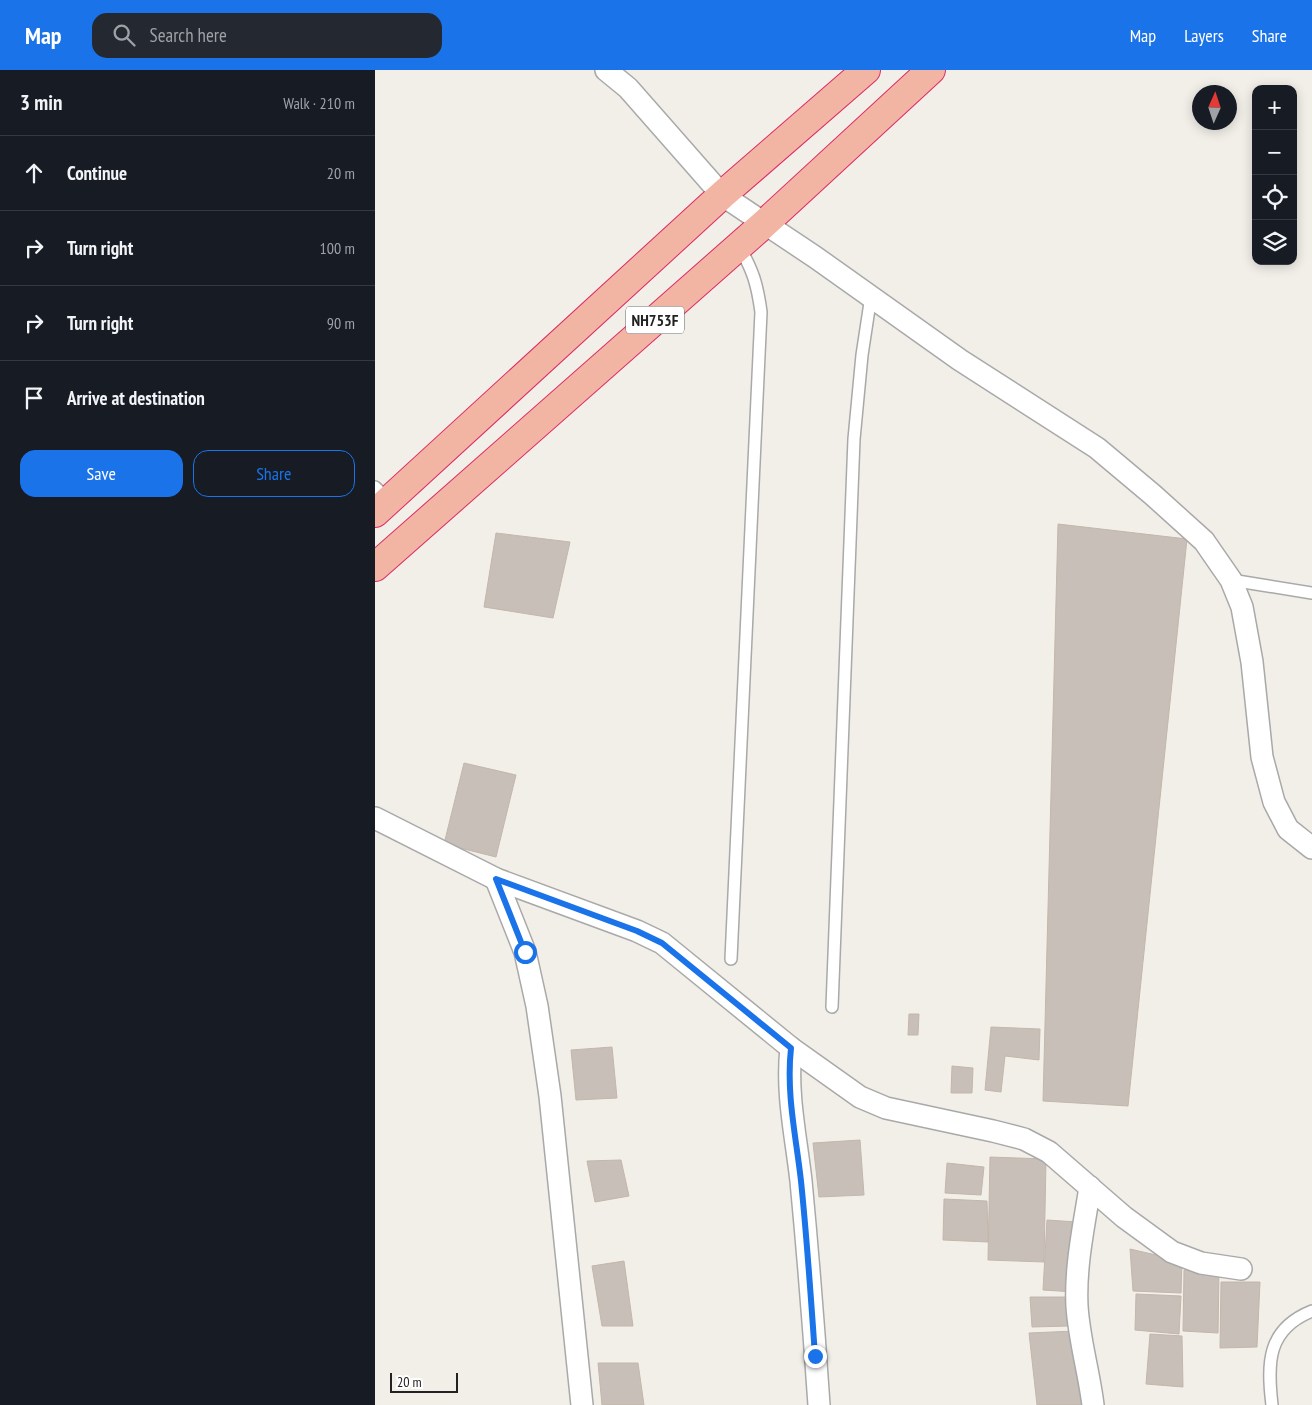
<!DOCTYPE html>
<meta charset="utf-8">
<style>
body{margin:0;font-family:"PT Sans Narrow",sans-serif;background:#242831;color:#f1f3f6}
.controls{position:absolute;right:15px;top:15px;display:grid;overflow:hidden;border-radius:10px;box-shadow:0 2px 12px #0003}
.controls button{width:45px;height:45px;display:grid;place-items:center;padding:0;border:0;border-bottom:1px solid #363941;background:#171b24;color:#f1f3f6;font:25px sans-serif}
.compass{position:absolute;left:817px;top:15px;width:45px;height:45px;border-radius:50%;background:#171b24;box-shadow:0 2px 12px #0003;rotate:3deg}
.scale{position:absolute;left:15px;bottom:12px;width:68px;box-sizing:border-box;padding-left:5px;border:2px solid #222;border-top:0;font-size:14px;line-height:18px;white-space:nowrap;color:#222;-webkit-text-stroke:4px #fff;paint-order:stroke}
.stop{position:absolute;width:15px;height:15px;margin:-11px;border:4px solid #1a73e8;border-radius:50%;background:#fff}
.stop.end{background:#1a73e8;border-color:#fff;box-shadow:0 1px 5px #0008}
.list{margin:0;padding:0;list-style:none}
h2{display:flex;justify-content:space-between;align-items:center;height:65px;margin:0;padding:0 20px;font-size:21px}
h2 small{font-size:16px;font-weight:400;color:#9ea1a6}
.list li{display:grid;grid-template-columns:32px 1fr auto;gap:15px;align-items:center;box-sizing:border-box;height:75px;padding:0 20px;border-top:1px solid #363941}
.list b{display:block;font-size:19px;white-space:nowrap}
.list em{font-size:16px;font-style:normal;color:#9ea1a6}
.actions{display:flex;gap:10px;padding:15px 20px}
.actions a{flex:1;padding:11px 0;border:1px solid #1a73e8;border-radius:15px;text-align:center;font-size:18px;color:#1a73e8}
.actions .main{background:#1a73e8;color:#fff}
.icon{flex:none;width:28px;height:28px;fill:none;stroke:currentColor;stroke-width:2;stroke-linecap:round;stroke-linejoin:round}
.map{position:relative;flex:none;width:937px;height:1335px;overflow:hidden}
header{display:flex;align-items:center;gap:30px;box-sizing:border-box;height:70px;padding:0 25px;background:#1a73e8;color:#fff}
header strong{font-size:24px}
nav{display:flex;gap:28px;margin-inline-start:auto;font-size:18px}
.search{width:350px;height:45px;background:#242831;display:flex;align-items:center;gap:12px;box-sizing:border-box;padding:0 18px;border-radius:15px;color:#9ea1a6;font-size:19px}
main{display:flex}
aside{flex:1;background:#171b24}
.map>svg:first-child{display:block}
.building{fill:#c7bfb8;stroke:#c4b6ab}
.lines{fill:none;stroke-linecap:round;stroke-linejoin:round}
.service-casing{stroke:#a9a9a9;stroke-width:14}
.minor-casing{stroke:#a9a9a9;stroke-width:24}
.trunk-casing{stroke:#dc2a67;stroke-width:30}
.service{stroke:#fff;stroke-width:11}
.minor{stroke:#fff;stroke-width:21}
.trunk{stroke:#f2b4a3;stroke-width:28}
.route{stroke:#1a73e8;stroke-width:6}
.labels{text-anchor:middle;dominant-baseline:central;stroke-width:4;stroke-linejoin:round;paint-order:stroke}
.shield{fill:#fff;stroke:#646464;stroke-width:1}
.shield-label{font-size:16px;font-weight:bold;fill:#222}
</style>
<header>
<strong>Map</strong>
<div class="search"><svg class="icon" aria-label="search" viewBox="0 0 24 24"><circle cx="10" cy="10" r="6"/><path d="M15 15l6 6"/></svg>Search here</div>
<nav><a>Map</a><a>Layers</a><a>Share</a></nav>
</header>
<main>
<aside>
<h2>3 min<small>Walk · 210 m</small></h2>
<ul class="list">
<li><svg class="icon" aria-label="ahead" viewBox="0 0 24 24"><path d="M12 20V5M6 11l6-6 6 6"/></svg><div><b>Continue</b></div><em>20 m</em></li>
<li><svg class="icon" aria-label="right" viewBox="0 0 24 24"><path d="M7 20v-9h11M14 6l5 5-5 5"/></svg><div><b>Turn right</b></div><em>100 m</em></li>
<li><svg class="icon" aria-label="right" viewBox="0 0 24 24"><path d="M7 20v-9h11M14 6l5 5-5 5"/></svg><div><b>Turn right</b></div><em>90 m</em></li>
<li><svg class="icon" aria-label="arrive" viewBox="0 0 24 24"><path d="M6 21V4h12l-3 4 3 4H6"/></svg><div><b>Arrive at destination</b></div></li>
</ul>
<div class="actions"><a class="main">Save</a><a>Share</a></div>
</aside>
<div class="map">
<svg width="937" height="1335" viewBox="0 0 937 1335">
<rect width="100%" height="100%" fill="#f2efe9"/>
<g class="building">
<polygon points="683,454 812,469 753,1036 668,1031"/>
<polygon points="121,463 195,472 178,548 109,537"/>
<polygon points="89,693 141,705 121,787 69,774"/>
<polygon points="534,944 544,944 543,965 533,965"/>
<polygon points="616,957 665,959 664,990 630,986 626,1022 610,1020"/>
<polygon points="237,977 242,1028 201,1030 196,980"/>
<polygon points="577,996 598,998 597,1023 576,1023"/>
<polygon points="485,1070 489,1125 444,1127 438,1073"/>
<polygon points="615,1087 671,1089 669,1192 613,1190"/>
<polygon points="246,1090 254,1126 220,1132 212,1091"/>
<polygon points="572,1093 609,1097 606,1125 570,1123"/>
<polygon points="569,1129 612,1131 613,1172 568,1170"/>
<polygon points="672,1150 702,1152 699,1222 668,1220"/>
<polygon points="755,1179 807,1191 806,1223 758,1221"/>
<polygon points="249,1191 258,1256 227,1256 217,1196"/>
<polygon points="809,1200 844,1201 843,1263 808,1261"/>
<polygon points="846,1212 885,1212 882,1277 845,1278"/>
<polygon points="761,1224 806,1226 804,1264 760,1260"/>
<polygon points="655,1227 692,1227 694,1256 657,1257"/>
<polygon points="700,1261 711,1335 662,1335 654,1263"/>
<polygon points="775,1264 807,1266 808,1317 771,1314"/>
<polygon points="223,1293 263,1293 269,1335 227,1335"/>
</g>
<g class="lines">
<g class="service-casing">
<g id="service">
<polyline points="0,417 14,430"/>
<polyline points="856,510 937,523"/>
<path d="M356,889l30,-647c-4,-29 -8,-41 -22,-66"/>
<polyline points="457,937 479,369 487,285 496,226"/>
<path d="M897,1335c-5,-42 -5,-76 40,-94"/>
</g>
</g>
<g class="minor-casing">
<g id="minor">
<polyline points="231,0 253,18 347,125 440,187 585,290 722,378 778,425 829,471 856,510 867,537 877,592 887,687 899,732 913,759 937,778"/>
<polyline points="0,748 121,809 262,861 287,873 416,978 485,1027 511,1038 618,1061 649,1069 674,1082 749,1147 797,1182 826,1193 866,1199"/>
<polyline points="121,809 150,882 162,936 175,1026 207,1335"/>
<path d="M416,978c-5,46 5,88 10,133 7,74 13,149 18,224"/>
<path d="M715,1117c-6,39 -15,79 -13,119 2,33 12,66 16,99"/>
</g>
</g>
<g class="trunk-casing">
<g id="trunk">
<polyline points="0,443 347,125 491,0"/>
<polyline points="0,497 389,154 556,0"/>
</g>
</g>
<use href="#service" class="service"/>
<use href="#minor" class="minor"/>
<use href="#trunk" class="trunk"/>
</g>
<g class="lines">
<path class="route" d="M150,882l-29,-73 141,52 25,12 129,105c-5,46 5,88 10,133 6,58 10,117 14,175"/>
</g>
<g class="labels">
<rect class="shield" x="251" y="236.5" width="58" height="27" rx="4"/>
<g class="shield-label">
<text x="280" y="250">NH753F</text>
</g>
</g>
</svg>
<div class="controls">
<button>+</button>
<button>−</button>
<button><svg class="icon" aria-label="locate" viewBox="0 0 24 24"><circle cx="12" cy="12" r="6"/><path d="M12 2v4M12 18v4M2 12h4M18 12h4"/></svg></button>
<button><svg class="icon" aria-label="layers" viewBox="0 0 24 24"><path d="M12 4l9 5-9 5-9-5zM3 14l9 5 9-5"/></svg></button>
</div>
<svg class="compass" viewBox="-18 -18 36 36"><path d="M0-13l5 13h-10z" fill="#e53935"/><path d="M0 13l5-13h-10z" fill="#9ea1a6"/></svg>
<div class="scale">20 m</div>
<div class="stop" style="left:150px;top:882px"></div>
<div class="stop end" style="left:440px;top:1286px"></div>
</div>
</main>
